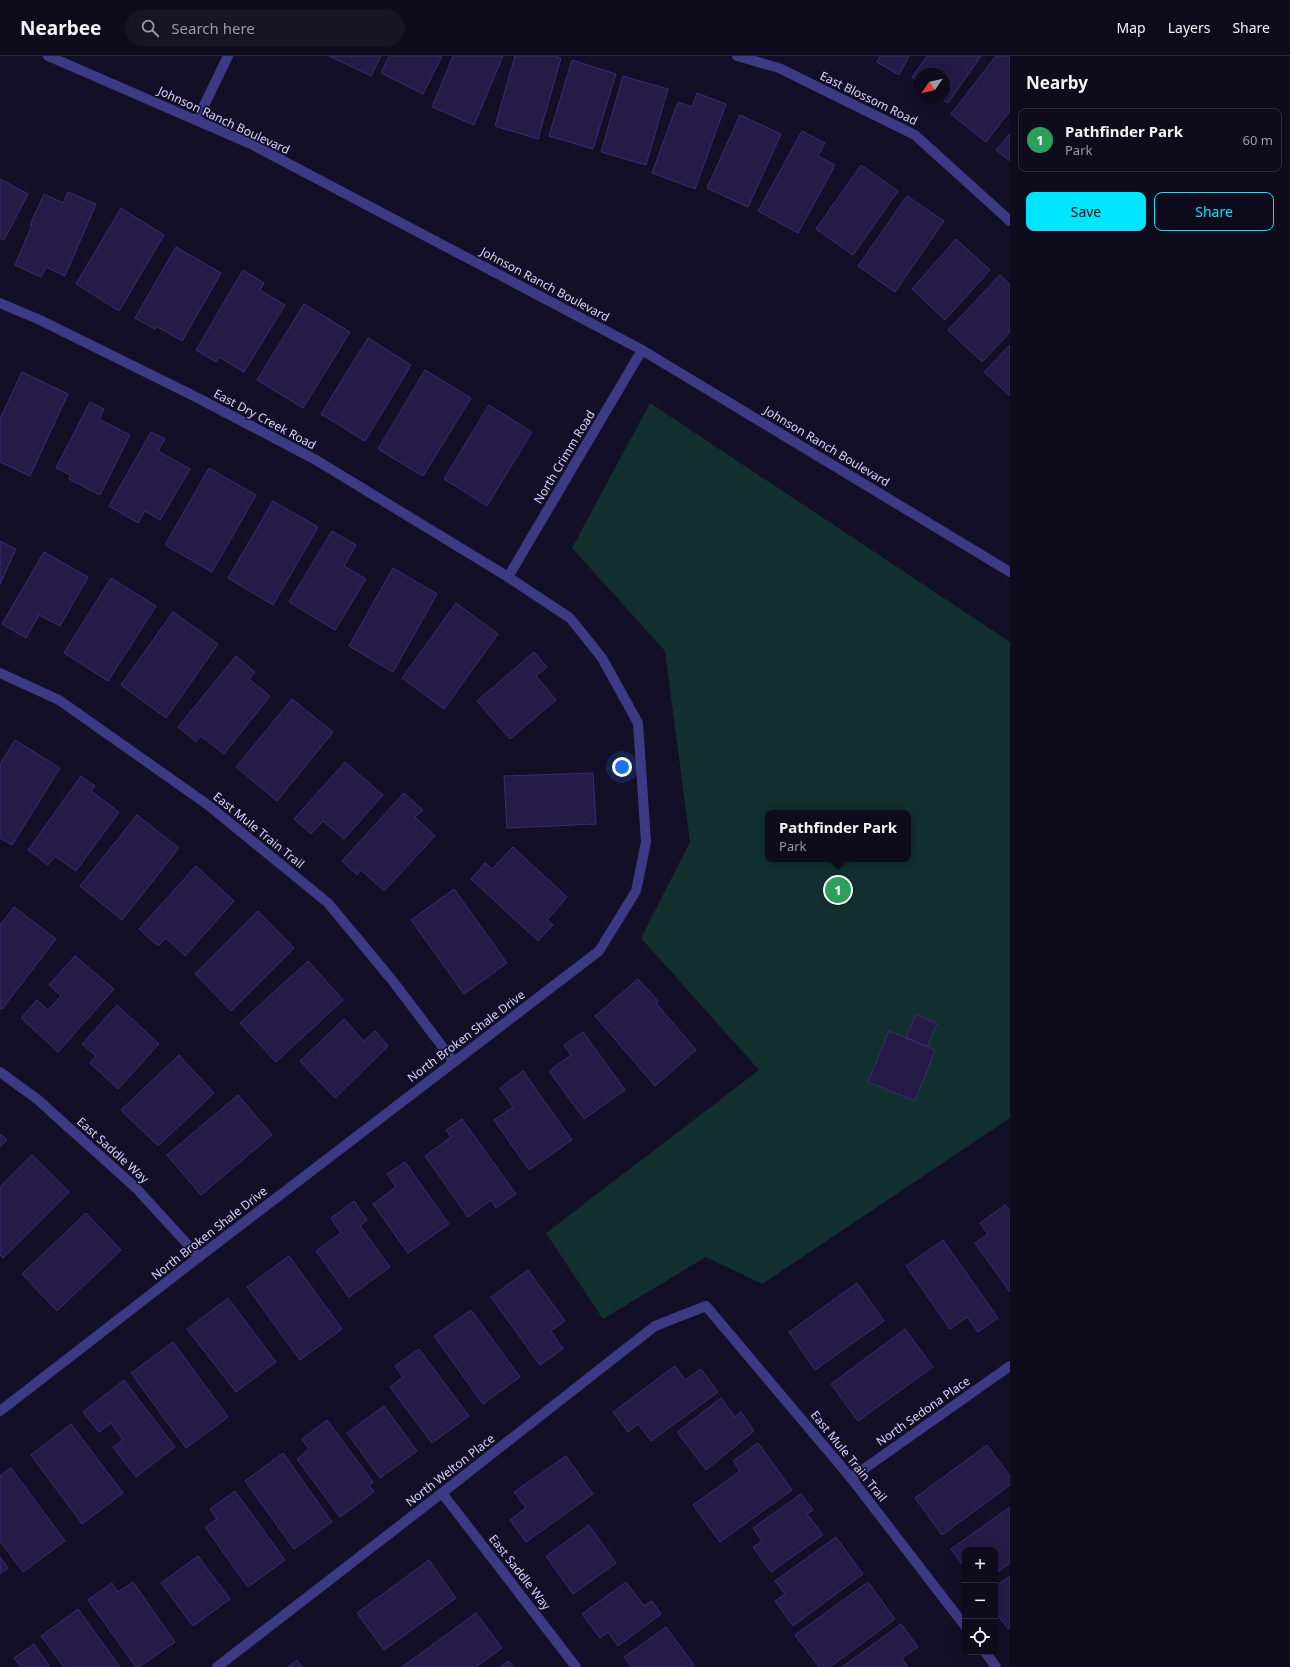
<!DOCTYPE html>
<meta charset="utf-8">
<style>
body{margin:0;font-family:"Noto Sans",sans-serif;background:#171425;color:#f1f3f6}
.controls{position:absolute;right:12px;bottom:12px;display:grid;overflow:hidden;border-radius:8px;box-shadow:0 4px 16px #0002}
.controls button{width:36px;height:36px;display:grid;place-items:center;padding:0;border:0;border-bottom:1px solid #2e2b3b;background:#0e0b1c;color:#f1f3f6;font:20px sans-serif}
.compass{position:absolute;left:914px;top:12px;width:36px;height:36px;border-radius:50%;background:#0e0b1c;box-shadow:0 4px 16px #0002;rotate:236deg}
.you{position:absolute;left:622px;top:711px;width:14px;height:14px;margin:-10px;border:3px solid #fff;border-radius:50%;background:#1a73e8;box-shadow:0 0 0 6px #1a73e833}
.badge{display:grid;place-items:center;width:26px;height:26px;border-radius:50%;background:#00e5ff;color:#fff;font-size:13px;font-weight:700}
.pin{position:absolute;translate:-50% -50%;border:2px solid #fff;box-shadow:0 1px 4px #0006}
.popup{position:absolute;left:765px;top:754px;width:146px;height:52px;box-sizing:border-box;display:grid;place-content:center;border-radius:8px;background:#0e0b1c;filter:drop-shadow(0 1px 3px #0005);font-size:13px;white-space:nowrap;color:#9b9ba3}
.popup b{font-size:15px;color:#f1f3f6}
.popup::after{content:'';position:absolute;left:50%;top:100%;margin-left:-8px;border:8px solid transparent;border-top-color:#0e0b1c}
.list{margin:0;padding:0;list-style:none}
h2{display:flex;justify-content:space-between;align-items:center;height:52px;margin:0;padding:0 16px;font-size:17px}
h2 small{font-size:13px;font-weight:400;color:#9b9ba3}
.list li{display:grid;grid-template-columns:26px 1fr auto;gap:12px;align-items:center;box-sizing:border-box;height:64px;margin:0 8px 8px;padding:0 8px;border:1px solid #2e2b3b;border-radius:8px}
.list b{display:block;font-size:15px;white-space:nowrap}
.list p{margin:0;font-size:13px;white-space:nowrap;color:#9b9ba3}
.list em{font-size:13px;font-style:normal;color:#9b9ba3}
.actions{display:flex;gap:8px;padding:12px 16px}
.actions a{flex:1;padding:9px 0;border:1px solid #00e5ff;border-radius:8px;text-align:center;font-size:14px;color:#00e5ff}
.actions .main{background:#00e5ff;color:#111}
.icon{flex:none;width:22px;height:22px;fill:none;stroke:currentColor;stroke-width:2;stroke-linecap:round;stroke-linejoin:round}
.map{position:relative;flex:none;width:1010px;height:1611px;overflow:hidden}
header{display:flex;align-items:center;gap:24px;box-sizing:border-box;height:56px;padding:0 20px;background:#0e0b1c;border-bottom:1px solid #2e2b3b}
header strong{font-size:19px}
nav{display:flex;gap:22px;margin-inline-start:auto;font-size:14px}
.search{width:280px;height:36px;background:#171425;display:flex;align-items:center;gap:10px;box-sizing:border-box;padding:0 14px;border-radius:22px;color:#9b9ba3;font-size:15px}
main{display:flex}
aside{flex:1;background:#0e0b1c}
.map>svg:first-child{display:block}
.green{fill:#12302f;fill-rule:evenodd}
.building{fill:#241b47;stroke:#3b2d73}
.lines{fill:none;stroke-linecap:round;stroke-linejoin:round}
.minor{stroke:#3d3a85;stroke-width:10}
.tertiary{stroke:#3d3a85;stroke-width:10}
.labels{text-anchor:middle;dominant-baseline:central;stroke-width:3.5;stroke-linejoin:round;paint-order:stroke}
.street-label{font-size:12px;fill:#d9d4ff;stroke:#130f26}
</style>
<header>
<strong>Nearbee</strong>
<div class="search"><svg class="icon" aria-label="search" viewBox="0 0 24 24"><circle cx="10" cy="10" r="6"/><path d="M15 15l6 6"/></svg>Search here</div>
<nav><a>Map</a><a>Layers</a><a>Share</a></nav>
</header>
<main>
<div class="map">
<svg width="1010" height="1611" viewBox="0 0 1010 1611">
<rect width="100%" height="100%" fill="#130f26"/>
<path class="green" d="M650,347l360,239v476l-248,166 -56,-27 -103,62 -57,-86 213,-163 -118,-132 49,-96 -25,-191 -93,-103zM768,757h140v46h-140z"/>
<g class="building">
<polygon points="329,0 381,0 371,20"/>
<polygon points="389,0 442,0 423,38 381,17"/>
<polygon points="453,0 503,0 474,69 432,51"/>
<polygon points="515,0 555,0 561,2 538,83 495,70"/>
<polygon points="880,0 909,0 899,19 877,6"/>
<polygon points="927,0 981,0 948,47 940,42 944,42 944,18 920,18 920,27 912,21"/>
<polygon points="996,0 1010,0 1010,55 986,86 951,58"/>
<polygon points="572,4 616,18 593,93 549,80"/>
<polygon points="623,20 668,33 646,109 601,96"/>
<polygon points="697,37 726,48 695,133 652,117 678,46 692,51"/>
<polygon points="740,59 781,78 748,151 707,132"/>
<polygon points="802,75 825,87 818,100 835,109 798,177 758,155"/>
<polygon points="1010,78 1010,105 996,94"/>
<polygon points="861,109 898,135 853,199 816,173"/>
<polygon points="0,123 28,138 4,184 0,182"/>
<polygon points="68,136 96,148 65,220 46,211 41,221 15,209 32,169 30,169 44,138 63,147"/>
<polygon points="907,140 944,165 895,236 858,210"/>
<polygon points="121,152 164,179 119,255 76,228"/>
<polygon points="956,183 990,214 945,264 912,233"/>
<polygon points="176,191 221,217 182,285 156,270 155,273 135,262"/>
<polygon points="243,214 264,227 260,234 285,249 244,316 219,301 216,306 196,294"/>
<polygon points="1000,219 1010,229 1010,276 982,306 948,274"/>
<polygon points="304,248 350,276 303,352 257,324"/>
<polygon points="368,282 411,309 365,385 321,358"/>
<polygon points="1010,289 1010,340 984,316"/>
<polygon points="425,314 471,342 423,420 378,393"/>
<polygon points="22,316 68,338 30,420 0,406 0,363"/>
<polygon points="90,346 104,353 99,363 130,379 100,439 69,423 70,419 56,412"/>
<polygon points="489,349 532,376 487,450 444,423"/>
<polygon points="151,376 165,383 158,395 190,413 160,464 145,455 138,467 109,450"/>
<polygon points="209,412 256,439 212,516 165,489"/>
<polygon points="273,445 318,471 273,549 228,522"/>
<polygon points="332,475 356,489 344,510 366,523 335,574 289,546"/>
<polygon points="0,485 16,493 0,528"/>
<polygon points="44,496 88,521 60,570 39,559 26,582 2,568"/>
<polygon points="393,512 437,538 393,616 349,590"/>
<polygon points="111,522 156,550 108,625 64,597"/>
<polygon points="456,547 498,578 444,653 402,622"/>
<polygon points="173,556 218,588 166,662 121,629"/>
<polygon points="534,596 547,611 536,620 556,644 510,683 477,645"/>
<polygon points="236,600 255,616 249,623 270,640 224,698 201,680 196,686 178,671"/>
<polygon points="292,643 333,676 277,745 236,711"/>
<polygon points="15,684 60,712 12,789 0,782 0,708"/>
<polygon points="345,706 383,739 344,783 323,765 311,778 294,763"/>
<polygon points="593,717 596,768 507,772 504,720"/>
<polygon points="81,720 95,730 91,735 119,756 76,815 55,800 48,809 28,794"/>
<polygon points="404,737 423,754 415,761 435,780 384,835 361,814 357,819 342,805"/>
<polygon points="137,759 179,792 122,864 80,830"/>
<polygon points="513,791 567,841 547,864 553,869 538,885 471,823 485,807 492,813"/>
<polygon points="196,810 234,845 185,900 166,882 158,890 139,873"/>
<polygon points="454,833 507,907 464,938 411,864"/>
<polygon points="14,851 56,883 2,953 0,952 0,869"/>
<polygon points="258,855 294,892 231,955 195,918"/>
<polygon points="75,900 114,933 58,996 21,962 37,944 48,954 61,940 49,929"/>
<polygon points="308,905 343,944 276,1006 240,967"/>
<polygon points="638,923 658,945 656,947 696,994 655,1030 595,960"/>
<polygon points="117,949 159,988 118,1033 90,1007 96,1000 82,988"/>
<polygon points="916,958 937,968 927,991 906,981"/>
<polygon points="344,963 364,985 375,975 388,990 335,1042 300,1005"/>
<polygon points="889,975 935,994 915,1045 868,1026"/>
<polygon points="583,976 625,1034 584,1063 549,1015 571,999 564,989"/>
<polygon points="179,999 214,1037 158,1090 121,1054"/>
<polygon points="523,1015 572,1084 529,1114 494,1064 513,1051 500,1032"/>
<polygon points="238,1039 272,1079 201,1139 167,1099"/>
<polygon points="462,1063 516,1138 496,1152 491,1144 468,1161 425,1100 451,1081 446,1074"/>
<polygon points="0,1078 7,1084 0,1091"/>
<polygon points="32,1099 69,1136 3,1202 0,1199 0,1131"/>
<polygon points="405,1106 449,1168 408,1197 373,1148 396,1131 387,1118"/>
<polygon points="354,1145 367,1164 360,1170 390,1211 349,1241 316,1195 341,1177 331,1162"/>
<polygon points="1005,1149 1010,1155 1010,1236 975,1187 988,1178 980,1167"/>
<polygon points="86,1157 121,1194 57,1255 22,1218"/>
<polygon points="943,1184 998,1262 978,1276 967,1261 950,1273 906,1210"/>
<polygon points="289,1200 342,1273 300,1304 247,1231"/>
<polygon points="528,1214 565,1265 551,1275 563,1293 540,1309 491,1241"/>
<polygon points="857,1227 884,1265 815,1314 789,1276"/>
<polygon points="228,1242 276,1306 236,1336 187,1273"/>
<polygon points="471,1254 520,1321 483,1348 434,1280"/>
<polygon points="905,1273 933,1311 858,1365 831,1328"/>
<polygon points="173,1286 228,1361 186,1392 131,1317"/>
<polygon points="419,1293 469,1360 432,1387 390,1331 403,1321 395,1310"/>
<polygon points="675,1310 685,1324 701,1313 718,1336 651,1385 638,1368 628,1376 613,1356"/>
<polygon points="124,1324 175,1391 136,1421 113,1391 123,1384 111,1367 99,1376 83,1356"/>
<polygon points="721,1342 735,1361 741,1356 754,1375 706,1414 677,1376"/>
<polygon points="384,1350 417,1395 380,1422 347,1377"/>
<polygon points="327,1364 373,1426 369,1429 374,1436 340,1461 297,1403 309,1393 302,1383"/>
<polygon points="71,1368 123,1437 82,1468 31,1399"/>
<polygon points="758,1387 792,1434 720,1486 693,1449 740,1415 733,1405"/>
<polygon points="987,1389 1010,1420 1010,1429 942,1479 915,1442"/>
<polygon points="283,1397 332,1466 294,1493 245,1425"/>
<polygon points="566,1400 593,1438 526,1486 510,1464 526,1452 514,1436"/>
<polygon points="11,1412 65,1485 23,1516 0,1485 0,1420"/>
<polygon points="235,1435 285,1504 248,1531 205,1471 217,1463 210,1453"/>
<polygon points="801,1438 813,1454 807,1458 823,1479 771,1516 753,1491 762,1485 753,1472"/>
<polygon points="1010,1451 1010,1507 995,1518 995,1494 965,1494 965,1512 951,1493"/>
<polygon points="589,1469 616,1507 573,1538 546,1500"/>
<polygon points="836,1481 863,1518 793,1570 775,1545 785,1538 775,1525"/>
<polygon points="198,1500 230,1543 193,1570 161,1527"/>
<polygon points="0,1501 8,1512 0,1518"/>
<polygon points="429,1504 456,1542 384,1594 357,1557"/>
<polygon points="1010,1520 1010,1572 1008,1573 995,1555 995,1531"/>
<polygon points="133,1526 175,1586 139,1611 136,1611 88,1544 112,1527 118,1536"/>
<polygon points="626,1526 644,1550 652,1545 661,1558 618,1590 608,1576 600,1582 582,1558"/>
<polygon points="868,1526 895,1563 830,1611 819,1611 795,1579"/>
<polygon points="78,1553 120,1611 64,1611 41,1580"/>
<polygon points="476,1557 502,1592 476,1611 402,1611"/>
<polygon points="901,1568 918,1591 902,1602 908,1611 842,1611"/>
<polygon points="666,1571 694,1609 692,1611 631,1611 624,1601"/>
<polygon points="34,1588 50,1611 21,1611 14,1602"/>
<polygon points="297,1604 302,1611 288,1611"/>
<polygon points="509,1605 514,1611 500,1611"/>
</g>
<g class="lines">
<g class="minor">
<polyline points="737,0 779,12 915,79 1010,165"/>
<polyline points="197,64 228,0"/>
<polyline points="0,247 40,264 196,341 316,404 508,521 570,562 602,602 638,667 646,786 636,835 599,895 199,1201 0,1355"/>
<polyline points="508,521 642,294"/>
<polyline points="0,617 59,644 208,749 328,847 392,924 454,1006"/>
<polyline points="0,1016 37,1043 136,1132 199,1201"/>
<polyline points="851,1422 1010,1310"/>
<polyline points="442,1437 576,1611"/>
<polyline points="985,1596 996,1611"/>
<polyline points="217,1611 442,1437 655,1270 706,1250 851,1422 965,1570"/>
</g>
<polyline class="tertiary" points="48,0 253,89 642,294 1010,516"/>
</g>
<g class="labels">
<g class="street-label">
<text transform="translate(869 42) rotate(26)">East Blossom Road</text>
<text transform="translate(224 64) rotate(25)">Johnson Ranch Boulevard</text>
<text transform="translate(545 228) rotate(28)">Johnson Ranch Boulevard</text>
<text transform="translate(265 363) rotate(28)">East Dry Creek Road</text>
<text transform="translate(827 390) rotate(31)">Johnson Ranch Boulevard</text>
<text transform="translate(564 401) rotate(-59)">North Crimm Road</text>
<text transform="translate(259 774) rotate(39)">East Mule Train Trail</text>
<text transform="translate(466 980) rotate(-37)">North Broken Shale Drive</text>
<text transform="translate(113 1094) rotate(42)">East Saddle Way</text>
<text transform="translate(209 1177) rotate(-38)">North Broken Shale Drive</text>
<text transform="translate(923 1355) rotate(-35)">North Sedona Place</text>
<text transform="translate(849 1400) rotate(51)">East Mule Train Trail</text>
<text transform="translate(450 1414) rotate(-38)">North Welton Place</text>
<text transform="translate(520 1516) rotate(52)">East Saddle Way</text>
</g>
</g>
</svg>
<div class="controls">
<button>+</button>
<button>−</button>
<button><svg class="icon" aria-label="locate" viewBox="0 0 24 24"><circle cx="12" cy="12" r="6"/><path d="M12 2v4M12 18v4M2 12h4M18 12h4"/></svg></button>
</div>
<svg class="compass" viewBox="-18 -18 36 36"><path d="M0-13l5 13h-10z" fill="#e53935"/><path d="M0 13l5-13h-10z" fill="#9b9ba3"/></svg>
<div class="you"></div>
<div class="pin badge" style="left:838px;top:834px;background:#2e9e5b">1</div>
<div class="popup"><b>Pathfinder Park</b>Park</div>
</div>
<aside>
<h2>Nearby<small></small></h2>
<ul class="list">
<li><span class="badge" style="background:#2e9e5b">1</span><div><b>Pathfinder Park</b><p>Park</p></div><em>60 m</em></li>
</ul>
<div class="actions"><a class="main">Save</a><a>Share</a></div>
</aside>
</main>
